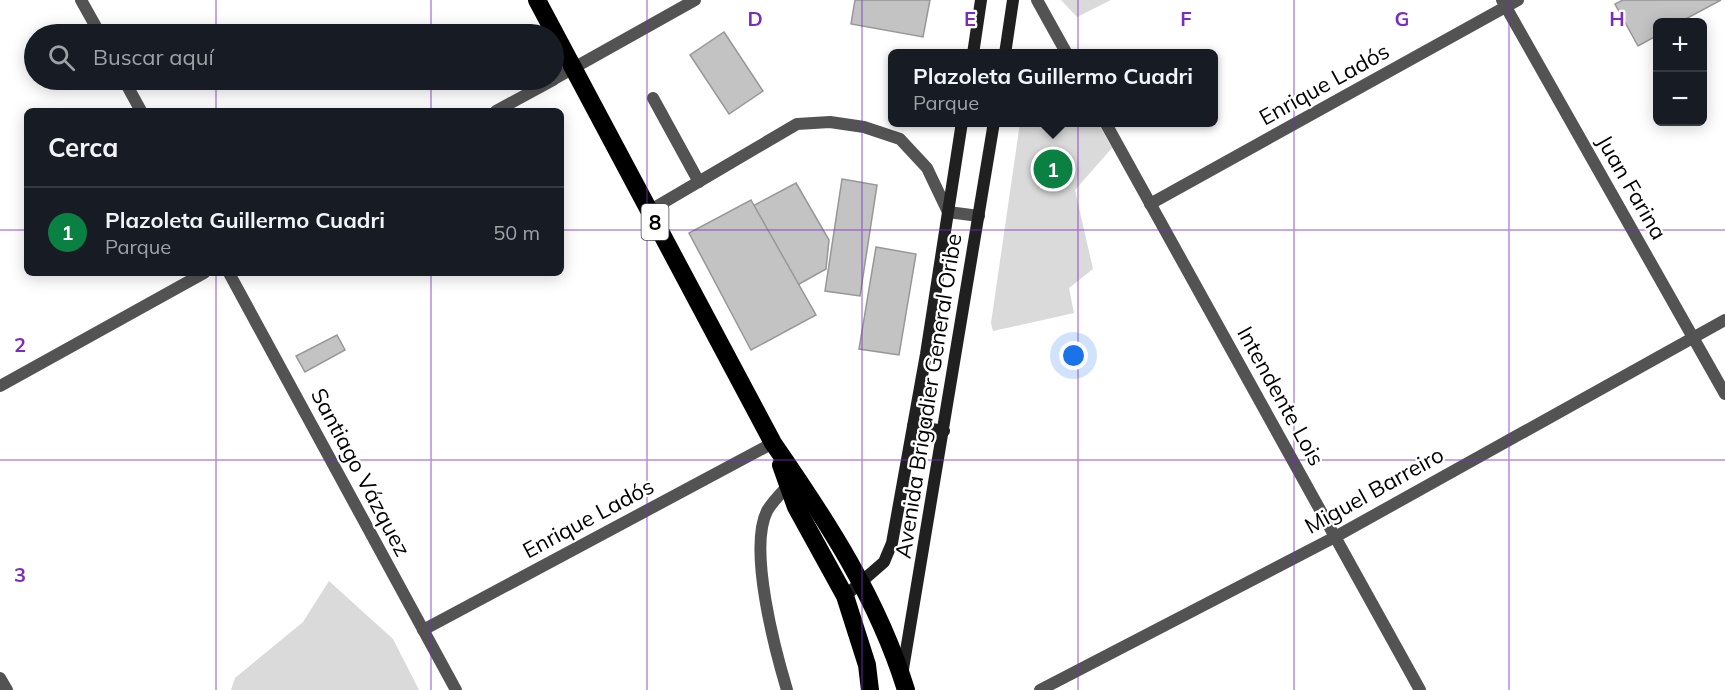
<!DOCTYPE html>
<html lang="es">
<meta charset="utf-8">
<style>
body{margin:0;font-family:Mulish,sans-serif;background:#20242c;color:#f1f3f6}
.controls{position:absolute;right:18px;top:18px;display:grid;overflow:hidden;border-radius:9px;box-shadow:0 3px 15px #0003}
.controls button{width:54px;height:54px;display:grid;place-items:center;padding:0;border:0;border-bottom:2px solid #363941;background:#171b24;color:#f1f3f6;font:30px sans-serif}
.you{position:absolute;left:1074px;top:356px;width:21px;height:21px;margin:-15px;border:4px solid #fff;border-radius:50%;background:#1a73e8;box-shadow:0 0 0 9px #1a73e833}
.badge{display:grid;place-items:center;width:39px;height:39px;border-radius:50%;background:#0b8043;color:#fff;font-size:20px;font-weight:700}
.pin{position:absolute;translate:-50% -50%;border:3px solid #fff;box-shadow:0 2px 6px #0006}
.popup{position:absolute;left:888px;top:49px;width:330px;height:78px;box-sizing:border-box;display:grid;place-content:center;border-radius:9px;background:#171b24;filter:drop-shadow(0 2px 4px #0005);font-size:20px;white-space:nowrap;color:#9ea1a6}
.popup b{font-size:22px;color:#f1f3f6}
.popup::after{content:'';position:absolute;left:50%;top:100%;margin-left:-12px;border:12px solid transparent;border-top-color:#171b24}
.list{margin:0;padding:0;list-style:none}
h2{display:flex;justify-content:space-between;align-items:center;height:78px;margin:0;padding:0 24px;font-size:26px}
h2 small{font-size:20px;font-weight:400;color:#9ea1a6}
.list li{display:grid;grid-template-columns:39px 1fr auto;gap:18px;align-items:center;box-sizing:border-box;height:90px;padding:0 24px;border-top:2px solid #363941}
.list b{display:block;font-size:22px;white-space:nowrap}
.list p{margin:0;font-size:20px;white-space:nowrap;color:#9ea1a6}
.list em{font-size:20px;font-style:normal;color:#9ea1a6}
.icon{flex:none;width:33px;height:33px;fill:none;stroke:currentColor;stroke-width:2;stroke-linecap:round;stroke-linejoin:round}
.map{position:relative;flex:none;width:1725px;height:690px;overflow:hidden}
.search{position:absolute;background:#171b24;box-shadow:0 3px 15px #0003;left:24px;top:24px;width:540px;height:66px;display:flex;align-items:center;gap:15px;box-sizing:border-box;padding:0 21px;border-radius:33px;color:#9ea1a6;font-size:22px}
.panel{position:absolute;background:#171b24;box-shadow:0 3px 15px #0003;left:24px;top:108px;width:540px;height:168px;border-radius:9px}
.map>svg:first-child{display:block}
.green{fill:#dadada}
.building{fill:#c3c3c3;stroke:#979797;stroke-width:1.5}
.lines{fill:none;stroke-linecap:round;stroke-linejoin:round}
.lane{stroke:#535353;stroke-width:12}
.street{stroke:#535353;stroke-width:12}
.secondary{stroke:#202020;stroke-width:12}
.highway{stroke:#000;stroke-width:18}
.grid{fill:none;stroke:#7b2cbf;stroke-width:1.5;stroke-opacity:0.55}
.labels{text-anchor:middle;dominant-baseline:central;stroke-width:4.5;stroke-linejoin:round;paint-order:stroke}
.shield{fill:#fff;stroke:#4c4c4c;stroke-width:1.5}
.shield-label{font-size:21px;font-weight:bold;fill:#000}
.street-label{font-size:22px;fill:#000;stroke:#fff}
.grid-label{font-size:20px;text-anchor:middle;font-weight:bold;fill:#7b2cbf;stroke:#fff;stroke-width:4.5;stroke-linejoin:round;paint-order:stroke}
</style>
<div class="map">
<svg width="1725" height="690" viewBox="0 0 1725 690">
<rect width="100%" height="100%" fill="#fff"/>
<g class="green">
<polygon points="1061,0 1111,0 1077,17"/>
<polygon points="1020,123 1098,123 1112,148 1075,190 1093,269 1069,288 1074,313 993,331 991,323"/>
<polygon points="329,581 393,639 419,690 231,690 235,678 303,622"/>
</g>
<g class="building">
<polygon points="855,0 930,0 923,37 851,24"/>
<polygon points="1623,0 1721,0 1680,22 1658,22 1658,35 1638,46 1615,4"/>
<polygon points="724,32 763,91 729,114 690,55"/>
<polygon points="842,179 877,185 860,296 825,291"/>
<polygon points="796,183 829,240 826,269 794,287 749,208"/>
<polygon points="751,200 816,315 751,350 689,233"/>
<polygon points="876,247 916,254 899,355 859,349"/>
<polygon points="337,335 345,350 305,372 296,356"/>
</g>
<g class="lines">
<g class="lane">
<polyline points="653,98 699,182"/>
<polyline points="649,211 797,124 830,122 864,127 900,139 927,168 948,212 979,216"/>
</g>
<g class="street">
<polyline points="81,0 100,34"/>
<polyline points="1037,0 1067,54"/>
<polyline points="1502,0 1725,394"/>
<polyline points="554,79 695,0"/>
<polyline points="124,80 141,111"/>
<polyline points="496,111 553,80"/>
<polyline points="1105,122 1420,690"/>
<polyline points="1150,204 1518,0"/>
<polyline points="229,273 456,690"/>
<polyline points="0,386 204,273"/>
<polyline points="423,630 773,443"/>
<polyline points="0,678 7,690"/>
<path d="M787,690c-12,-40 -39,-141 -20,-179 5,-9 15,-18 21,-26"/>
<polyline points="1040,690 1335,537 1725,320"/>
</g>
<g class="secondary">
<polyline points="973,54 981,0"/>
<polyline points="1005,54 1013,0"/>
<polyline points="913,426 944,431"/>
<polyline points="845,596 884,562 892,543 926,354 962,122"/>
<polyline points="902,675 994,122"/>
</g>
<g class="highway">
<path d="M537,0l236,443c54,78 105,156 133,247"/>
<polyline points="781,465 796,507 845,596 867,665 870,690"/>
</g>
</g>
<path class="grid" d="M216,0v34M431,0v34M647,0v690M862,0v690M1078,0v690M1294,0v690M1509,0v690M216,80v31M431,80v31M0,230h27M561,230h1164M216,273v417M431,273v417M0,460h1725"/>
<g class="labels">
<rect class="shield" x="641.5" y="204" width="27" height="36" rx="4.5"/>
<g class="shield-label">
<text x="655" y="222">8</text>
</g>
<g class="street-label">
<text transform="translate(1324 84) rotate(-29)">Enrique Ladós</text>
<text transform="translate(1632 187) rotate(60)">Juan Farina</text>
<text transform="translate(928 396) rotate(-81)">Avenida Brigadier General Oribe</text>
<text transform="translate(1281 396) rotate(61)">Intendente Lois</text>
<text transform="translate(361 472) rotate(62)">Santiago Vázquez</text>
<text transform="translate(1374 490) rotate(-29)">Miguel Barreiro</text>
<text transform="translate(588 518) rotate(-28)">Enrique Ladós</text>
</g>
</g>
<g class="grid-label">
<text x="755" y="26">D</text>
<text x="970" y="26">E</text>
<text x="1186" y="26">F</text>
<text x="1402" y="26">G</text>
<text x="1617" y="26">H</text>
<text x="20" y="352">2</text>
<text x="20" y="582">3</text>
</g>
</svg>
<div class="controls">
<button>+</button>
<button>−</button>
</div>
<div class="you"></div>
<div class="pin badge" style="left:1053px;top:169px">1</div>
<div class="popup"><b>Plazoleta Guillermo Cuadri</b>Parque</div>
<div class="search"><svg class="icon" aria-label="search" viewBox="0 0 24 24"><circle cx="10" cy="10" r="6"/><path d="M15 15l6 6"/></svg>Buscar aquí</div>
<section class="panel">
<h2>Cerca<small></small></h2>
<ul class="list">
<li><span class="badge">1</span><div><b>Plazoleta Guillermo Cuadri</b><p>Parque</p></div><em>50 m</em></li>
</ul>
</section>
</div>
